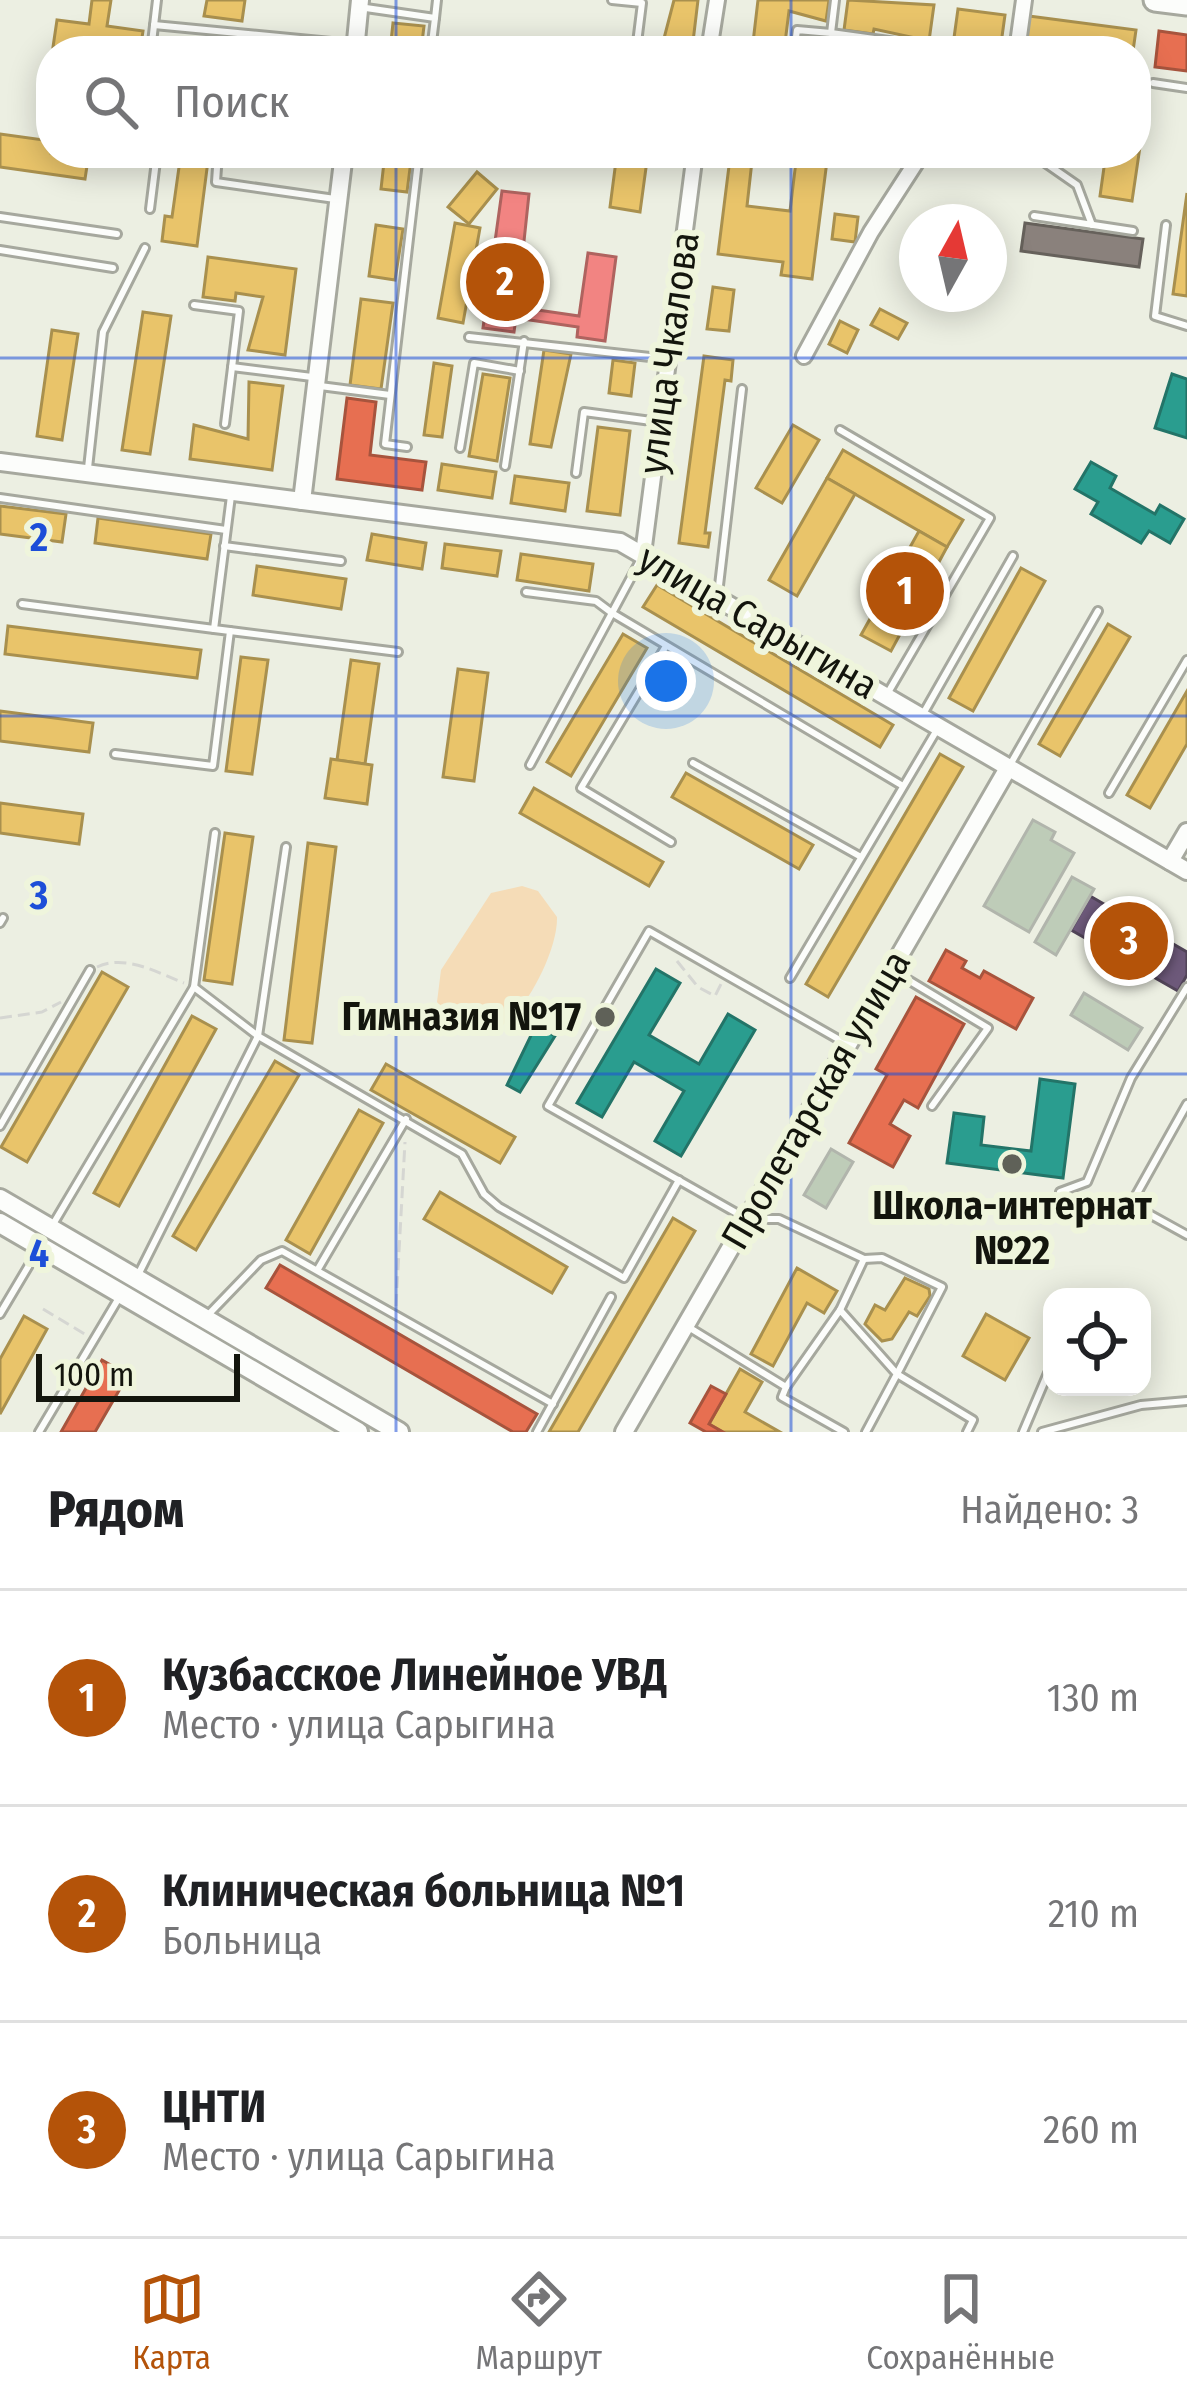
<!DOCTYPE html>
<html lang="ru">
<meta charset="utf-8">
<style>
body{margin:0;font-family:"Fira Sans Condensed",sans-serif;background:#f2f2f2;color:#202124}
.controls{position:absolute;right:36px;bottom:36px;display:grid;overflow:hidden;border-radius:24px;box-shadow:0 6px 30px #0003}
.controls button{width:108px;height:108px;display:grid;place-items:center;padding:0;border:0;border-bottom:3px solid #e0e0e0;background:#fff;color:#202124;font:60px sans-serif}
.compass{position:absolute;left:899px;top:204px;width:108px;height:108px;border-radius:50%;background:#fff;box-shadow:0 6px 30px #0003;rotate:8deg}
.scale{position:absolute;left:36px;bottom:30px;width:204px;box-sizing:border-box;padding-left:12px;border:6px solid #13150d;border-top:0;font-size:33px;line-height:42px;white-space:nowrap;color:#13150d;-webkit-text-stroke:9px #eff5dc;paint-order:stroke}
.you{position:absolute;left:666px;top:681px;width:42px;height:42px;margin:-30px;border:9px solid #fff;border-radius:50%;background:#1a73e8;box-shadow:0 0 0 18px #1a73e833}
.badge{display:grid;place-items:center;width:78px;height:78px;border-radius:50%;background:#b45309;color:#fff;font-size:39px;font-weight:700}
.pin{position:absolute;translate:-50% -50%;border:6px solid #fff;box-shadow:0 3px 12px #0006}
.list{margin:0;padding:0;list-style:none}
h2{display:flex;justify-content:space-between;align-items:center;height:156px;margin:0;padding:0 48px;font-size:51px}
h2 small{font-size:39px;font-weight:400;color:#757577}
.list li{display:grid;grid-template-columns:78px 1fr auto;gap:36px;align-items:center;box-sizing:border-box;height:216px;padding:0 48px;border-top:3px solid #e0e0e0}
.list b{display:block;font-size:45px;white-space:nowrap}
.list p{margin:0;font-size:39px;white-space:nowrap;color:#757577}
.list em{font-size:39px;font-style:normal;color:#757577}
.icon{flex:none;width:66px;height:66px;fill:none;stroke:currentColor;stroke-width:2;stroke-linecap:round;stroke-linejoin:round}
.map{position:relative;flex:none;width:1187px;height:1432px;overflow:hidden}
.search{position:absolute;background:#fff;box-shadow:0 6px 30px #0003;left:36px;right:36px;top:36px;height:132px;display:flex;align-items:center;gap:30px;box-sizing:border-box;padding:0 42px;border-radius:48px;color:#757577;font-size:45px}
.sheet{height:804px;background:#fff}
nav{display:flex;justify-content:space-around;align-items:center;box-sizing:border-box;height:168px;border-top:3px solid #e0e0e0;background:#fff;font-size:33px;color:#757577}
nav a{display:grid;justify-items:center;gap:6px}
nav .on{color:#b45309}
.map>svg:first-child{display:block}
.green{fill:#f5dcb7}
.homes{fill:#e9c46a;stroke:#a9904e;stroke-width:3}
.shops{fill:#e76f51;stroke:#a7543d;stroke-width:3}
.offices{fill:#6d597a;stroke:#524559;stroke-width:3}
.schools{fill:#2a9d8f;stroke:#237468;stroke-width:3}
.health{fill:#f28482;stroke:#af635f;stroke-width:3}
.public{fill:#457b9d;stroke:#365c72;stroke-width:3}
.industry{fill:#8a817c;stroke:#66615b;stroke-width:3}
.building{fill:#beccb8;stroke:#b1b5ac;stroke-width:3}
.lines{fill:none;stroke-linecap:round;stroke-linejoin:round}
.service-casing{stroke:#a6a89e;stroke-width:12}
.minor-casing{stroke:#a6a89e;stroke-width:20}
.tertiary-casing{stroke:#a6a89e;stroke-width:22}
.secondary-casing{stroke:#a6a89e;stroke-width:24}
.primary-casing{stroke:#a6a89e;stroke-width:27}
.path{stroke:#d5d6d2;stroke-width:3;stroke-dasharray:12 6;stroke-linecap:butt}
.service{stroke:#fcfdfb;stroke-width:6}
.minor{stroke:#fcfdfb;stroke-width:14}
.tertiary{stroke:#fcfdfb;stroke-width:16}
.secondary{stroke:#fcfdfb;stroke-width:18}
.primary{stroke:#fcfdfb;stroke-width:21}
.grid{fill:none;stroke:#1d4ed8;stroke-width:3;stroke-opacity:0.55}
.poi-dot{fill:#5f6158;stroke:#eff5dc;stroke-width:4.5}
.labels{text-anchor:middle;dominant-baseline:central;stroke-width:12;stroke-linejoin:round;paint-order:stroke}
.street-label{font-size:39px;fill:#13150d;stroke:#eff5dc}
.poi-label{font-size:39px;font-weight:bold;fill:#13150d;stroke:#eff5dc;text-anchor:end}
.grid-label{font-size:39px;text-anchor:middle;font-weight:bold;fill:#1d4ed8;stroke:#eff5dc;stroke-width:12;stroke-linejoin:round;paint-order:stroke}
</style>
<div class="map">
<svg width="1187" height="1432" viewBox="0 0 1187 1432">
<rect width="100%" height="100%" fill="#ecefe2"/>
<path class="green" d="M522,886l16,5 19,26c1,31 -28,90 -54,108 -15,10 -30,8 -46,3l-20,-26 4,-32 50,-77z"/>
<g class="homes">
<polygon points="92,0 111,0 107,26 143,31 140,51 53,47 57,20 89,24"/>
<polygon points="207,0 245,0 242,21 204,16"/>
<polygon points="674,0 698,0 692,50 662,46"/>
<polygon points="758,0 829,0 826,21 789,11 784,51 752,51"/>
<polygon points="848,0 934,5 929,41 874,29 873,34 844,30"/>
<polygon points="958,9 1005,15 1000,51 953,45"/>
<polygon points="1029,16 1136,30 1133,51 1024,51"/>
<polygon points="393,23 424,26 421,51 390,51"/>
<polygon points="0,134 51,141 51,153 89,153 85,179 0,167"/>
<polygon points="1136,139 1141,140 1132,201 1100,196 1106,153 1136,153"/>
<polygon points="181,153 209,153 197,246 162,241 165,216 172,217"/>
<polygon points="385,153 412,153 407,192 381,189"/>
<polygon points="617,153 648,153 640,212 610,207"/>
<polygon points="797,153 828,153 812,279 781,275 783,262 718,254 730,158 752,161 747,206 790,211"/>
<polygon points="477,172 497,189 469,224 448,207"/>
<polygon points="1187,193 1187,296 1173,294"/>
<polygon points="835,214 858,217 855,242 832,239"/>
<polygon points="455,223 480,228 463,323 438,318"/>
<polygon points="376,225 403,229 395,280 369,276"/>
<polygon points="208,257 296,269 285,355 248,350 263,297 236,293 235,301 203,297"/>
<polygon points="713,287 734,290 729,331 707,329"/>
<polygon points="361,299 393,303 381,389 350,385"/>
<polygon points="880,309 907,323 898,339 871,325"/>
<polygon points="143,312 171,316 150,454 122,450"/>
<polygon points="840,321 858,330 847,353 829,344"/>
<polygon points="52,330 78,334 62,440 37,436"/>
<polygon points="544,350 571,354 551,447 530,444"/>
<polygon points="704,356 733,360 731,381 725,380 705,533 710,533 708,547 679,543"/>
<polygon points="613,360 635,363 631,396 609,393"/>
<polygon points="434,363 452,366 442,437 424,435"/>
<polygon points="483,374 510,378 497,461 469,456"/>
<polygon points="249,382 283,386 272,470 190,459 194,425 248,439"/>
<polygon points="793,425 819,440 782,503 756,488"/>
<polygon points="598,427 630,431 620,515 587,511"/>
<polygon points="843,450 963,520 947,547 827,478"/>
<polygon points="442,464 496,472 492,498 438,490"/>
<polygon points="515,476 569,483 565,511 511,503"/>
<polygon points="827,478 855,494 797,596 769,580"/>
<polygon points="0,506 66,514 62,542 0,534"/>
<polygon points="98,518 211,534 207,559 95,543"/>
<polygon points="919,531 947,547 891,651 861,635"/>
<polygon points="372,534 426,543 422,569 367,560"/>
<polygon points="445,544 501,551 497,576 442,568"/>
<polygon points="521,554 593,564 589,591 517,580"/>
<polygon points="257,566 346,579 341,609 253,595"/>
<polygon points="1021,568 1045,581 973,711 949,698"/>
<polygon points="657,585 893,725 880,747 643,607"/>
<polygon points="1108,624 1130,637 1060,756 1039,744"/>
<polygon points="8,626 201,650 197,678 5,654"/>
<polygon points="623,634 647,648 571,776 547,762"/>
<polygon points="241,657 268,660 252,774 226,771"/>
<polygon points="351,660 379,664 365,764 337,760"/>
<polygon points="458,669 488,673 474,781 443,777"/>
<polygon points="1187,691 1187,744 1150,808 1127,795"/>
<polygon points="0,711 93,723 89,752 0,741"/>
<polygon points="940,754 963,767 828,997 806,984"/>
<polygon points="331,759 372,765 367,804 325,798"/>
<polygon points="686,773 813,845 799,869 672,797"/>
<polygon points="534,788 663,862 649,886 520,813"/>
<polygon points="0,803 83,814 79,844 0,833"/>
<polygon points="225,833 253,837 232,984 204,980"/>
<polygon points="308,843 336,847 312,1043 284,1040"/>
<polygon points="102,972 128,987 27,1162 1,1147"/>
<polygon points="192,1016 216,1029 119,1206 94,1193"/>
<polygon points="275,1061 299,1075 196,1250 173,1236"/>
<polygon points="386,1064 515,1137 500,1163 371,1090"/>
<polygon points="359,1110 383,1123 310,1254 286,1240"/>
<polygon points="440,1192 567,1267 552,1293 424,1219"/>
<polygon points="673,1218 695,1231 578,1432 549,1432"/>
<polygon points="797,1268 837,1291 824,1313 807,1303 773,1366 751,1354"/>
<polygon points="905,1278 929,1289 930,1296 917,1316 909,1312 892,1339 882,1341 865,1324 875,1305 885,1310"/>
<polygon points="986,1314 1029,1338 1005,1380 963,1356"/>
<polygon points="24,1316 47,1329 0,1414 0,1359"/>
<polygon points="740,1369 762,1382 745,1412 780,1432 723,1432 709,1424"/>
</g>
<g class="shops">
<polygon points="1159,31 1187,35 1187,71 1155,67"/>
<polygon points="347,398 376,402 370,455 426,462 422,490 337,479"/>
<polygon points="946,950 966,961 962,968 980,978 984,971 1033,998 1016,1029 929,981"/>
<polygon points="916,997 964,1024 918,1108 904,1100 890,1124 910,1136 893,1167 849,1143 887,1075 876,1069"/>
<polygon points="280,1265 537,1414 526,1432 513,1432 266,1288"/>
<polygon points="102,1360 128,1375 95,1432 61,1432"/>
<polygon points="711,1386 726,1394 709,1424 723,1432 706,1432 690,1423"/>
</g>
<polygon class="offices" points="1090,896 1187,952 1187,975 1178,991 1071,930"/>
<g class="schools">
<polygon points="1172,374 1187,379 1187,438 1155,428"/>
<polygon points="1091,462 1116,476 1110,488 1155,514 1160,505 1184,519 1170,543 1149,531 1141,543 1091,514 1098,502 1075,489"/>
<polygon points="656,969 680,983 649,1035 699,1064 728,1014 755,1030 681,1156 655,1141 684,1091 634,1062 602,1117 577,1103"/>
<polygon points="536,1025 555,1036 520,1092 507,1085"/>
<polygon points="1040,1079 1075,1084 1063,1178 947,1163 954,1113 984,1117 981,1145 1031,1151"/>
</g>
<polygon class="health" points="502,191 529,194 517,307 579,316 588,253 616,257 605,341 577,337 578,327 516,318 514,332 483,328"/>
<polygon class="public" points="829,153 912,153 910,167"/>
<polygon class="industry" points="1025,223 1143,239 1139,267 1021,251"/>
<g class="building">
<polygon points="1033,820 1055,832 1051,840 1074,853 1029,932 984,906"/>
<polygon points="1072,877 1094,889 1056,955 1035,942"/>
<polygon points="1084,993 1142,1028 1128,1050 1071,1015"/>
<polygon points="831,1149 853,1162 826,1208 804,1195"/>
</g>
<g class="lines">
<g class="service-casing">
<g id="service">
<polyline points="612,0 642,3 636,51"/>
<polyline points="359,7 435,18 431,51"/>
<polyline points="435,18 437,0"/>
<polyline points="154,25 352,44"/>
<polyline points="831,33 961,51"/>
<polyline points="151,51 157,0"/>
<polyline points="794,51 797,30 831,33 835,0"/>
<polyline points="1153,83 1187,88"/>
<polyline points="218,153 216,182 335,199"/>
<polyline points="1031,153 1077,185 1092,225"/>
<polyline points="150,209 157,153"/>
<polyline points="1034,216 1133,231"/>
<polyline points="0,217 117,234"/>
<polyline points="1166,225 1155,316 1187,326"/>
<polyline points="0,250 113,268"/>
<polyline points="194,305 239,311 225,424"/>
<polyline points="469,337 668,359"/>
<polyline points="232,367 312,377"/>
<polyline points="320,386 390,395"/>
<polyline points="840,430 990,518 886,696"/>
<polyline points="407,447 385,444 419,153"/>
<polyline points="460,448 474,363 520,371"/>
<polyline points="505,466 524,341"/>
<polyline points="88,468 103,332 145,248"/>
<polyline points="576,473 584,412 659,422"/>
<polyline points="0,498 226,530"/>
<polyline points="224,546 341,561"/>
<polyline points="642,557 612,613 903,786"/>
<polyline points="526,592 596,601 612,613 530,765"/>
<polyline points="718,594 742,389"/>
<polyline points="22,604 214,629"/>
<polyline points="230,631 398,652"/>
<polyline points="666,646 581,788 671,842"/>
<polyline points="923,714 1013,556"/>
<polyline points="115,754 213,766 230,631 214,629 231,496"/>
<polyline points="693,763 861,857"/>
<polyline points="1010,765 1098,611"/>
<polyline points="1109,793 1187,660"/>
<polyline points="0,923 3,918"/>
<polyline points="895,972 988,1028 932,1106"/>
<polyline points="790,978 938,728"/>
<polyline points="194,987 258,1036 462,1154 484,1194 499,1207 624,1278 679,1180"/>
<polyline points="1187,1104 1131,1204 1187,1235"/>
<polyline points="0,1126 90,970"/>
<polyline points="1060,1192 1087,1182 1131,1078 1187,987"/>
<polyline points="52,1226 194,987 215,833"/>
<polyline points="864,1259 882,1258 942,1287 897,1374 973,1420 967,1432"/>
<polyline points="318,1269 406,1119"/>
<polyline points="138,1275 258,1036 286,847"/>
<polyline points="840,1310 864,1259 779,1219 747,1219 548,1106 649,931 845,1043"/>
<polyline points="0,1314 38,1250"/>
<polyline points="208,1315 261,1260 282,1251 553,1404"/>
<polyline points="690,1328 786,1387 782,1397 844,1432"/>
<polyline points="786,1387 840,1310 897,1374 866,1432"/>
<polyline points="39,1432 120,1296"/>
<polyline points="537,1432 611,1297"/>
<polyline points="1023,1432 1048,1373"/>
<polyline points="1042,1432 1141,1405 1187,1401"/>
</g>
</g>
<g class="minor-casing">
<g id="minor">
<polyline points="709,51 717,0"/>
<polyline points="1017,51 1024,0"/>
<polyline points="804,356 871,232 922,153"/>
<polyline points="643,554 695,153"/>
</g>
</g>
<g class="tertiary-casing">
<g id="tertiary">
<polyline points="355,51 360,0"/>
<polyline points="0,462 620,542 1187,871"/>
<polyline points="302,501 344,153"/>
<polyline points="1170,861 1187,832"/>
<polyline points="624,1432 1008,768"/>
</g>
</g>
<g class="secondary-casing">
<g id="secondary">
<polyline points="0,1199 399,1432"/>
<polyline points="0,1223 358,1432"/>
</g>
</g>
<g class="primary-casing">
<polyline id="primary" points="1155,0 1187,4"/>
</g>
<g class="path">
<polyline points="677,961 698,987 715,996 722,982"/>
<path d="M97,967c28,-13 59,5 87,16"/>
<polyline points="0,1018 42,1012 61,1002"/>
<polyline points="396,1306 405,1142"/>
<polyline points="43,1309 88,1336"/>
</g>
<use href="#service" class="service"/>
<use href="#minor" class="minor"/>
<use href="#tertiary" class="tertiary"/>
<use href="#secondary" class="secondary"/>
<use href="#primary" class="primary"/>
</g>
<path class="grid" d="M396,0v51M791,0v51M396,153v1279M791,153v1279M0,358h1187M0,716h1187M0,1074h1187"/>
<g class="poi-dot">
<circle cx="605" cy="1017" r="12"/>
<circle cx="1012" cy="1164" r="12"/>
</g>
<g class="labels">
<g class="street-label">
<text transform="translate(669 353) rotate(-82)">улица Чкалова</text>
<text transform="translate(758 622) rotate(30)">улица Сарыгина</text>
<text transform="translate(816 1100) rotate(-60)">Пролетарская улица</text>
</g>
<g class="poi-label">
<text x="581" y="1017">Гимназия №17</text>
<text x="1012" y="1206" text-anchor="middle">Школа-интернат<tspan x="1012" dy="45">№22</tspan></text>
</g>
</g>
<g class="grid-label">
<text x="39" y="551">2</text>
<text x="39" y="909">3</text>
<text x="39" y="1267">4</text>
</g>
</svg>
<div class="controls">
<button><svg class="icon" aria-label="locate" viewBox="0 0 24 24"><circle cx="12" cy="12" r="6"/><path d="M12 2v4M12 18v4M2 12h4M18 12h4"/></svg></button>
</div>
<svg class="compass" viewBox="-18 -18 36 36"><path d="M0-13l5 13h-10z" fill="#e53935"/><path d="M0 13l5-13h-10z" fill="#757577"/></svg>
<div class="scale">100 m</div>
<div class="you"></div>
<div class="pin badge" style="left:905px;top:591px">1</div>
<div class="pin badge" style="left:505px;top:282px">2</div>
<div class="pin badge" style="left:1129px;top:941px">3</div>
<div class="search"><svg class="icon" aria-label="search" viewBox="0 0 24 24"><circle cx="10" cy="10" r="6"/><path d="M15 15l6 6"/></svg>Поиск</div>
</div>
<section class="sheet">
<h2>Рядом<small>Найдено: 3</small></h2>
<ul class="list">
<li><span class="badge">1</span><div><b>Кузбасское Линейное УВД</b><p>Место · улица Сарыгина</p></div><em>130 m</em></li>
<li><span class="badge">2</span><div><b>Клиническая больница №1</b><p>Больница</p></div><em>210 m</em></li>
<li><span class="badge">3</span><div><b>ЦНТИ</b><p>Место · улица Сарыгина</p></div><em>260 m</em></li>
</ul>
</section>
<nav>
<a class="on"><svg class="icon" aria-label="map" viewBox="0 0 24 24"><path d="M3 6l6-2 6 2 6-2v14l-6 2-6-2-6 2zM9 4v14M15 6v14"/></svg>Карта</a>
<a><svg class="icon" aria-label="directions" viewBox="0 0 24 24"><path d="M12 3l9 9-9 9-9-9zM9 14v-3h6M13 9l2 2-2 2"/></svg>Маршрут</a>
<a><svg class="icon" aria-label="saved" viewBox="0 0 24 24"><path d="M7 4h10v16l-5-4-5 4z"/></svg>Сохранённые</a>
</nav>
